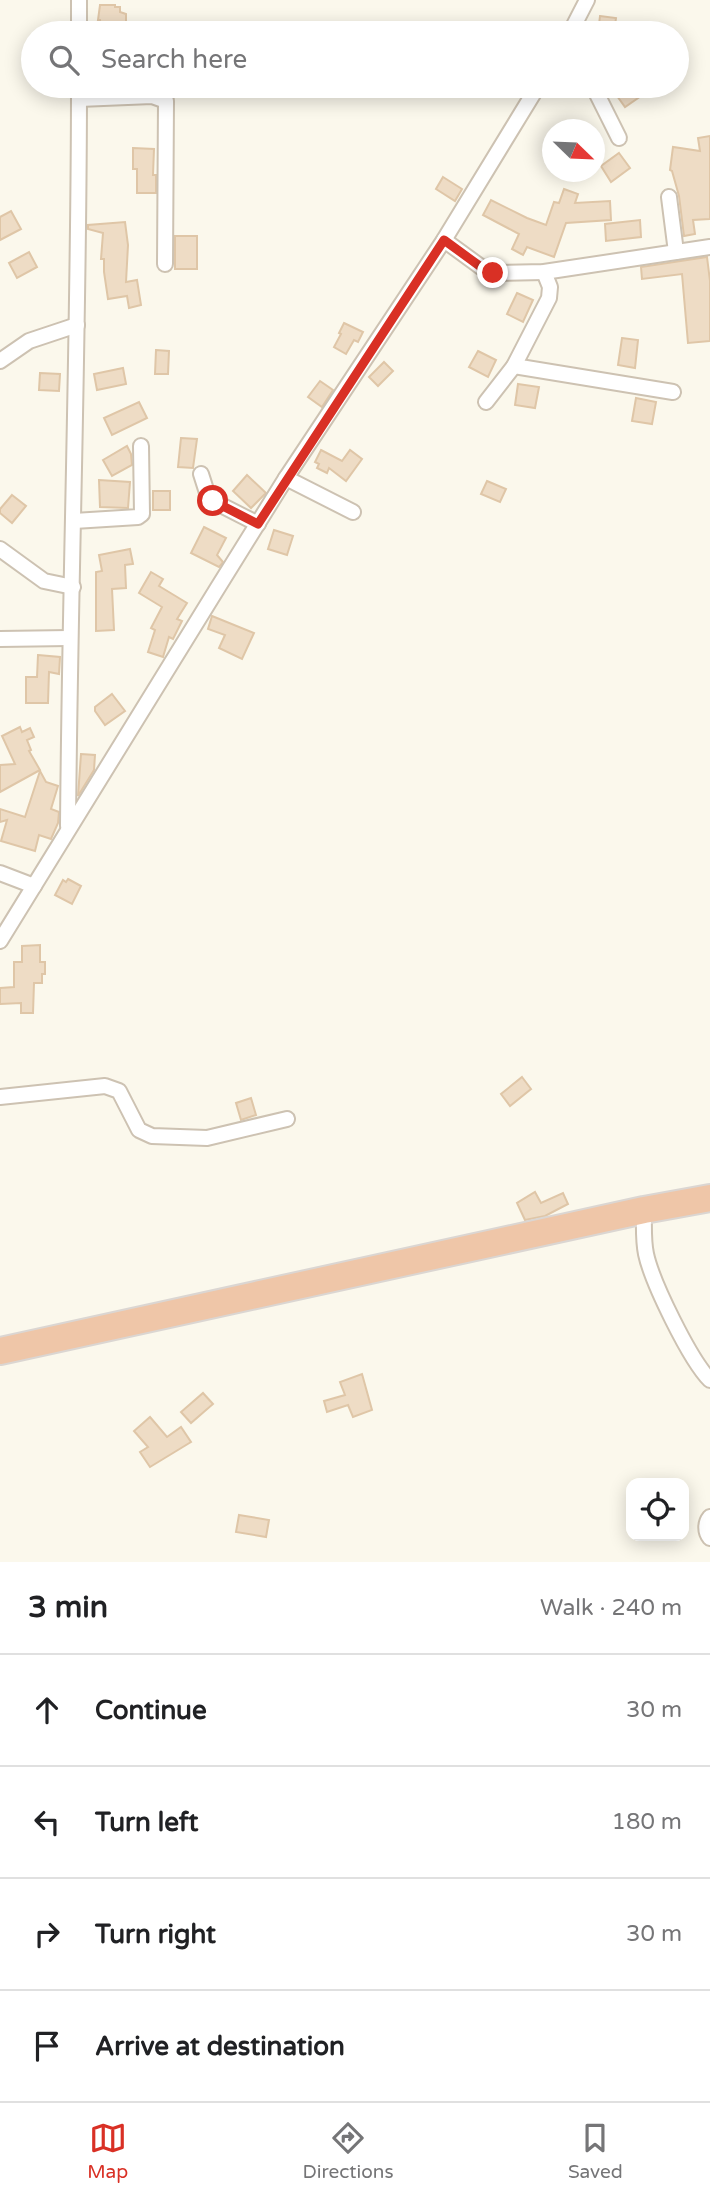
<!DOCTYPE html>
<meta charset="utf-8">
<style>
body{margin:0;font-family:"Varela Round",sans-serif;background:#f2f2f2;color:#202124}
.controls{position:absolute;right:21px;bottom:21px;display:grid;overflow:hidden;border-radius:14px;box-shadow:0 4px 18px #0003}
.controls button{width:63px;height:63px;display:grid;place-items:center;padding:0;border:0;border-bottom:2px solid #e0e0e0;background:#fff;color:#202124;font:35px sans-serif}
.compass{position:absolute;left:542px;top:119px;width:63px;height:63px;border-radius:50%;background:#fff;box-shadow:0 4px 18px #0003;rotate:113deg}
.stop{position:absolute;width:21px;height:21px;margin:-16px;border:5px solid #d93025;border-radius:50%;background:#fff}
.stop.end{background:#d93025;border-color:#fff;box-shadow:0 2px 7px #0008}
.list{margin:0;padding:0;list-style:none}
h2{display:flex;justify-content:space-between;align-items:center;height:91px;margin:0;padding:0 28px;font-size:30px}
h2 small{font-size:23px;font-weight:400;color:#757577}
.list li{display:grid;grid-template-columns:46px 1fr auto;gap:21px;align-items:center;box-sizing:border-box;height:112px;padding:0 28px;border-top:2px solid #e0e0e0}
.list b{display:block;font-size:26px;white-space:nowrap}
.list em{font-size:23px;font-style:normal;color:#757577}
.icon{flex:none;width:38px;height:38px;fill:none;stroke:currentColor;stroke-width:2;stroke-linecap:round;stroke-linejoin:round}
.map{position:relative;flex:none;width:710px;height:1562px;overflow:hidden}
.search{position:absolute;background:#fff;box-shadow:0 4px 18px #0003;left:21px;right:21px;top:21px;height:77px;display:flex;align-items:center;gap:18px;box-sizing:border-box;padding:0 24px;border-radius:38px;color:#757577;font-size:26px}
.sheet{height:539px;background:#fff}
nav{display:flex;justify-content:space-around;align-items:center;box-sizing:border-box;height:98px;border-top:2px solid #e0e0e0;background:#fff;font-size:19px;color:#757577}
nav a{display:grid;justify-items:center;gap:4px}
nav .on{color:#d93025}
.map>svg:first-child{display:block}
.building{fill:#eedcc5;stroke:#dfc6a7;stroke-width:2}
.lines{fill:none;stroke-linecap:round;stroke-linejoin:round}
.street-casing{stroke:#cdc2b2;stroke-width:18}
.highway-casing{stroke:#dbd6d2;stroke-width:30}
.street{stroke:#fff;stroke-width:14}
.highway{stroke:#efc6a8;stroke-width:26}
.route{stroke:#d93025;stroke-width:9}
</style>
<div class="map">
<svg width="710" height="1562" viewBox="0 0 710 1562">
<rect width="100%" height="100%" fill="#fbf8ec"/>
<g class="building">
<polygon points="100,5 115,5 115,7 120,7 120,12 126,14 126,33 104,33 104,28 101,28 100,20 98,20"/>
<polygon points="600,16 616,18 614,33 598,33"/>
<polygon points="617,86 634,86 641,96 625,107 615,93 620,90"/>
<polygon points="710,136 710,219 693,220 695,234 684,236 679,196 672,171 670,170 673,147 700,151 698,138"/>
<polygon points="133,148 154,149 153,175 156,175 156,193 137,193 137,169 133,169"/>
<polygon points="619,153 630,168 611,182 601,166"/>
<polygon points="443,177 462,189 455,201 436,189"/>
<polygon points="564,189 578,194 575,203 610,201 611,220 566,223 554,257 527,247 523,255 512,249 519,234 483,215 491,200 527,218 546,225 554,202 559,203"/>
<polygon points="11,211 21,229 0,240 0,217"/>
<polygon points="640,220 641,237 606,241 605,224"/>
<polygon points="125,222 128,245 126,282 137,280 141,305 129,308 127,296 108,299 104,272 104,259 101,259 103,233 88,229 88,225"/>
<rect x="175" y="236" width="22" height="33"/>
<polygon points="29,252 37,267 17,278 9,263"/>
<polygon points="707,257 710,281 710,341 688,343 682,274 642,279 641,267"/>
<polygon points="517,293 533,300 523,322 507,314"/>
<polygon points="344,323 363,332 358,342 354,340 346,354 334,347 341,334 339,333"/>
<polygon points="622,338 638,340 635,368 618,365"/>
<polygon points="156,350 169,351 168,374 155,374"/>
<polygon points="478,351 496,360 488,377 469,367"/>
<polygon points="384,362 393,371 378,386 369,377"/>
<polygon points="123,368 126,384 97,390 94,374"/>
<polygon points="40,373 60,374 59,391 39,390"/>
<polygon points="320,381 333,390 322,407 308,397"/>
<polygon points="518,384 539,387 535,408 515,405"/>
<polygon points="636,398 656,402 652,424 632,421"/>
<polygon points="139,402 147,418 112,435 104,418"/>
<polygon points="181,438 197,439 193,468 178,467"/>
<polygon points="127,446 131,454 132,465 112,476 103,460"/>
<polygon points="321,450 342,461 350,450 362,459 346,481 329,468 327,473 317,468 319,464 315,462"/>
<polygon points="247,475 266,493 251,508 233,491"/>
<polygon points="99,480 130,482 128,508 100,507"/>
<polygon points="487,481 506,489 500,502 481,494"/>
<rect x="153" y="491" width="17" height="19"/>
<polygon points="12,495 26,506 12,523 0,513 0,509"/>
<polygon points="204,527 226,538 217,555 223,562 219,567 191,553"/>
<polygon points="274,530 293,536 287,555 268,549"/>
<polygon points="130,549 133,564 125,565 126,588 112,589 114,630 96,631 96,572 102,571 99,555"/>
<polygon points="151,572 163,579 159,586 187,603 177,619 182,621 173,639 169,637 163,657 148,652 155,630 151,628 162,607 139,593"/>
<polygon points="212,616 254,633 242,659 219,648 225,635 208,629"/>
<polygon points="38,655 60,657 59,674 49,672 48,703 26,703 26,677 37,677"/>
<polygon points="112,694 125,711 105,725 95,711 95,707"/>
<polygon points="20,727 22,732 30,728 34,737 27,740 31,750 29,751 40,770 0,792 0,765 15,764 2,736"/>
<polygon points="81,754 95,755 94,770 78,796"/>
<polygon points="40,771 46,782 58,786 51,809 59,812 58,823 51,839 39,835 35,851 1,841 7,820 0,822 0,809 25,817"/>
<polygon points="68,879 81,886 72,904 55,895 63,880 66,882"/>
<polygon points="40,945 40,962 45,962 45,974 42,974 42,983 34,983 33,1013 21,1013 21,1003 0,1004 0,988 14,987 14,962 22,962 22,946"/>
<polygon points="522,1077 531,1089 510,1106 501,1094"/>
<polygon points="251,1098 256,1115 241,1120 236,1103"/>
<polygon points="535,1192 541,1203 563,1193 568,1204 545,1216 525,1220 517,1203"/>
<polygon points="362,1374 372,1410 353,1417 348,1405 327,1412 324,1401 345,1395 340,1382"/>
<polygon points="203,1393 213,1404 191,1423 181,1412"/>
<polygon points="150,1417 167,1437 181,1427 191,1442 150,1467 140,1452 148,1447 134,1431"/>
<polygon points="239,1515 269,1520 266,1537 236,1532"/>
</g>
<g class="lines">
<g class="street-casing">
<g id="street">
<polyline points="79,0 79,33"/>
<polyline points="570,33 587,0"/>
<polyline points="593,86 619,138"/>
<polyline points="79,99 152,96 166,101 165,264"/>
<polyline points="669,197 676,252"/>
<polyline points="444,240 481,267 493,273 544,272 710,247"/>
<polyline points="544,272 550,287 549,298 514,366 673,392"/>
<polyline points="0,361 29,341 77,325"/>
<polyline points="486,402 514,366"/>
<polyline points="201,474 208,496 213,501 258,524"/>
<polyline points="286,478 353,512"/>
<polyline points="74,521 138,517 142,514 141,446"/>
<polyline points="0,549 44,581 73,587"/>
<polyline points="0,639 69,638"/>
<path d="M68,826c2,-247 11,-493 11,-740"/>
<polyline points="0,873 34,886"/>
<polyline points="0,941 217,589 286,478 444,240 538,86"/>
<polyline points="0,1097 105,1086 119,1091 139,1130 152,1136 207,1138 287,1119"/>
<path d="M644,1210c0,15 -1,30 2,44 6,28 44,106 64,126"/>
<path d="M710,1517c-5,6 -5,15 0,21"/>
</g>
</g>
<g class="highway-casing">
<polyline id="highway" points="0,1351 644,1210 710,1198"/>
</g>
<use href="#street" class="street"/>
<use href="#highway" class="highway"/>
</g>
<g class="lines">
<polyline class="route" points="213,501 258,524 444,240 481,267 493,273"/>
</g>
</svg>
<div class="controls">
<button><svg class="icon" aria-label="locate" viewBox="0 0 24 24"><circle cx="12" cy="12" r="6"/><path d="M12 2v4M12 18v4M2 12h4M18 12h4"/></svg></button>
</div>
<svg class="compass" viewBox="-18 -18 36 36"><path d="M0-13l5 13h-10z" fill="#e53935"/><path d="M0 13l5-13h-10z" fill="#757577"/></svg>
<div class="stop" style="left:213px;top:501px"></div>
<div class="stop end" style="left:493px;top:273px"></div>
<div class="search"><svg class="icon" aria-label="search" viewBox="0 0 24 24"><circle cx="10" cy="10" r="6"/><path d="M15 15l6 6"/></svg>Search here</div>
</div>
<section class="sheet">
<h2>3 min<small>Walk · 240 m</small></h2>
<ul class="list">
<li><svg class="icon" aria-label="ahead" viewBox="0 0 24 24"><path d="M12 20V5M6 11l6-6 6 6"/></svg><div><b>Continue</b></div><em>30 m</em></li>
<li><svg class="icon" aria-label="left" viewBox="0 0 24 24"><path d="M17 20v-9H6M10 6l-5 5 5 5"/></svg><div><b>Turn left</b></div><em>180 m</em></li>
<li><svg class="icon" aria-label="right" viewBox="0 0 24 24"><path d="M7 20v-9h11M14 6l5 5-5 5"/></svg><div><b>Turn right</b></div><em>30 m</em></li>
<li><svg class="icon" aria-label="arrive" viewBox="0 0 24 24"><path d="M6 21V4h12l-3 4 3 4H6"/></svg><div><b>Arrive at destination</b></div></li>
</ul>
</section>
<nav>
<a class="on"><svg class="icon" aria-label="map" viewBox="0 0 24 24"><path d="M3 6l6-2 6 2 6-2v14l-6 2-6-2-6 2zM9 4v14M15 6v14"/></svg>Map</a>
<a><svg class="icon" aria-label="directions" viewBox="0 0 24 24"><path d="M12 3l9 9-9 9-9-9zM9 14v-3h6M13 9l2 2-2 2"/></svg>Directions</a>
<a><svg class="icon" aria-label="saved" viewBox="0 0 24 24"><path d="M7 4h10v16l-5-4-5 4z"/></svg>Saved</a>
</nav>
